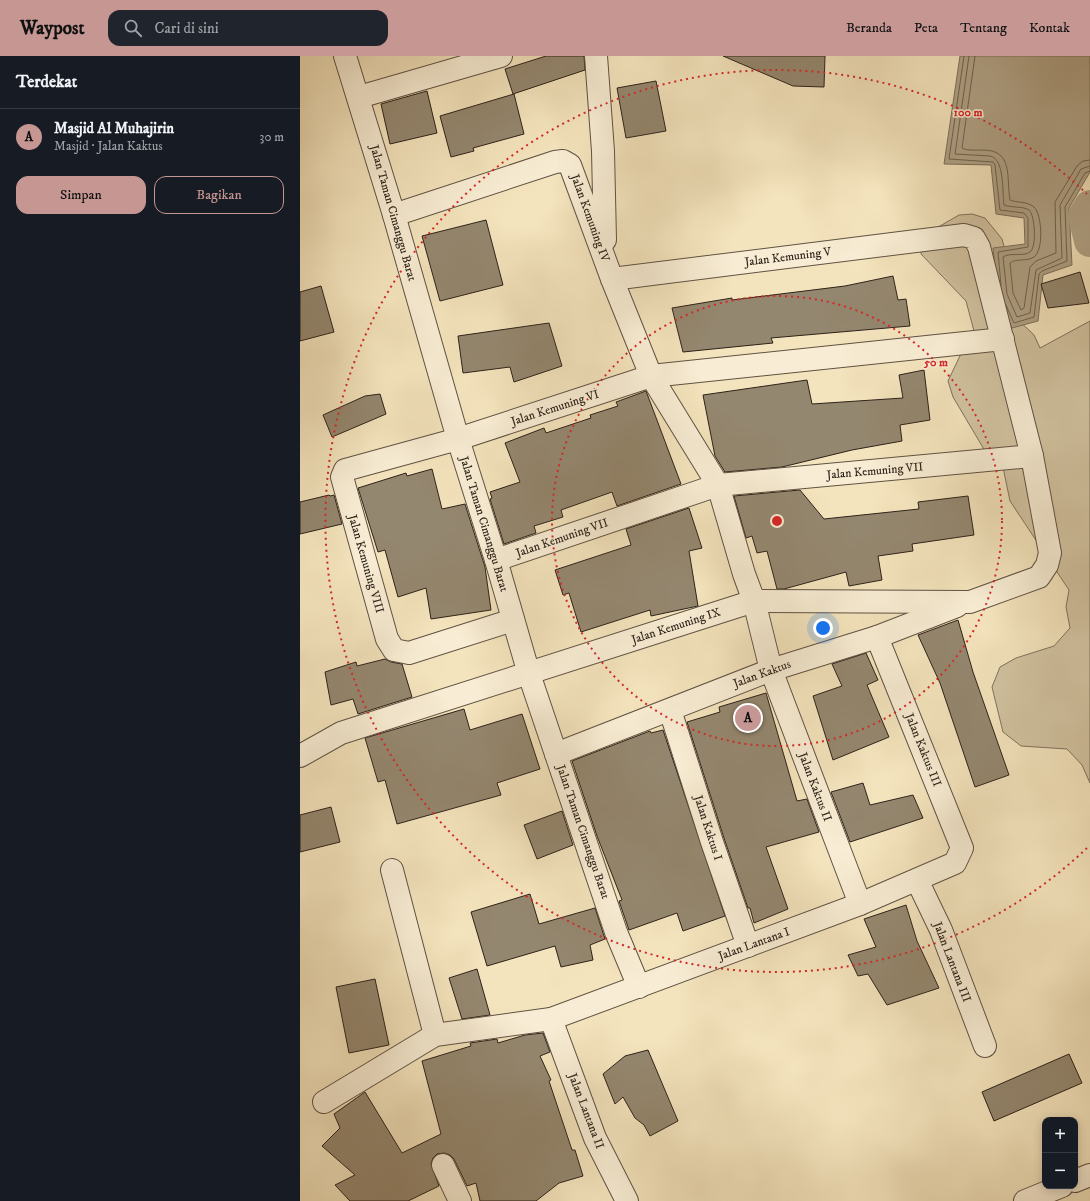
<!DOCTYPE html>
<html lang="id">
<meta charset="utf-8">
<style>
body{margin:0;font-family:"IM FELL DW Pica",serif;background:#20242c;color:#f1f3f6}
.controls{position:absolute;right:12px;bottom:12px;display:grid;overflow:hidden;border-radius:8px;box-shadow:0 2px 10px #0003}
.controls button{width:36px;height:36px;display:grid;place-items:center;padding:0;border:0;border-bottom:1px solid #363941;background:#171b24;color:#f1f3f6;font:20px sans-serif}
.you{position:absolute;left:523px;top:572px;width:14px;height:14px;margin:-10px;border:3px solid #fff;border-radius:50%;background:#1a73e8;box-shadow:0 0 0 6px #1a73e833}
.badge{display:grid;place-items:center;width:26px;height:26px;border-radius:50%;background:#c59692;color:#111;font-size:13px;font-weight:700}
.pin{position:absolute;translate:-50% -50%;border:2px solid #fff;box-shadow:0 1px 4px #0006}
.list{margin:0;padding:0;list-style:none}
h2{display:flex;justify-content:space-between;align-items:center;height:52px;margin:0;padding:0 16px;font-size:17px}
h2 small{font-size:13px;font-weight:400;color:#9ea1a6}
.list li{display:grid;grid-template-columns:26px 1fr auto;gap:12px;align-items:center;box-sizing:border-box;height:56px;padding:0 16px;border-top:1px solid #363941}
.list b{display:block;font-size:15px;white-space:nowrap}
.list p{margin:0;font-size:13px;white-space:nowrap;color:#9ea1a6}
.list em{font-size:13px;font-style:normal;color:#9ea1a6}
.actions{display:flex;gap:8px;padding:12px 16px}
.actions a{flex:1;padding:9px 0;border:1px solid #c59692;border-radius:12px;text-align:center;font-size:14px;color:#c59692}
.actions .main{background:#c59692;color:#111}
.icon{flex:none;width:22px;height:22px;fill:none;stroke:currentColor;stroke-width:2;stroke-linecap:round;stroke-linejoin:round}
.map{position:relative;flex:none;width:790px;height:1145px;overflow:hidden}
header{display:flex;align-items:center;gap:24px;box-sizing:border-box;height:56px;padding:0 20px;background:#c59692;color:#111}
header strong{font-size:19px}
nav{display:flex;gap:22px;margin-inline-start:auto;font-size:14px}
.search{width:280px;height:36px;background:#20242c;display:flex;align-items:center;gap:10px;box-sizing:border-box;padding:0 14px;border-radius:12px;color:#9ea1a6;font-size:15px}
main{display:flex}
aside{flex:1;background:#171b24}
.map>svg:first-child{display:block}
.green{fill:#d2c3a1;stroke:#80725e}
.water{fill:#b0a286;stroke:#7c6f5b}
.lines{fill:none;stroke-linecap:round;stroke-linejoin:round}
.shore{stroke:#6e6250;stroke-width:1}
.canal{stroke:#b0a286;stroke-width:32}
.building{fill:#94876f;stroke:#2d221a}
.minor-casing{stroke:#5f5243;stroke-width:24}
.minor{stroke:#f8edd4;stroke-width:22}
.ring{fill:none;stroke:#d62828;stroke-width:2;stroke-dasharray:2 4}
.labels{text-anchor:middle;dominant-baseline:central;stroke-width:3;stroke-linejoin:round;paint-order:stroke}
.street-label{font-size:12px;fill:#2d221a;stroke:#f8edd4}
.centre{fill:#d62828;stroke:#f8edd4;stroke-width:2}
.ring-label{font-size:12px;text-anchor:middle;font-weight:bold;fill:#d62828;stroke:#f8edd4;stroke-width:3;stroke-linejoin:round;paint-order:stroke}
</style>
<header>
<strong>Waypost</strong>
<div class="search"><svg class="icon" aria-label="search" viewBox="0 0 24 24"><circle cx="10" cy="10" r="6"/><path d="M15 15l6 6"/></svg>Cari di sini</div>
<nav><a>Beranda</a><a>Peta</a><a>Tentang</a><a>Kontak</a></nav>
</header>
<main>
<aside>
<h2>Terdekat<small></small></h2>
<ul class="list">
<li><span class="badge">A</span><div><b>Masjid Al Muhajirin</b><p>Masjid · Jalan Kaktus</p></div><em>30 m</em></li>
</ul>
<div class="actions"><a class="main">Simpan</a><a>Bagikan</a></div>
</aside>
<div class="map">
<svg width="790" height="1145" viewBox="0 0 790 1145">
<rect width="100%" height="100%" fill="#f4e4bd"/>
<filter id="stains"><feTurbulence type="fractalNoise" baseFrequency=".005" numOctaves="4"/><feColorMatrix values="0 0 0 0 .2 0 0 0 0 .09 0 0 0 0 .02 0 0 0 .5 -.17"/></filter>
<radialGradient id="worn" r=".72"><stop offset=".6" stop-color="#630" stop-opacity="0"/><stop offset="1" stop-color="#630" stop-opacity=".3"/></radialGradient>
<polygon class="green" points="672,158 685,162 702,183 706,197 713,259 734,279 740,292 790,265 790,727 782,709 767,693 721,690 703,676 692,631 700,611 716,602 754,590 770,572 766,551 769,534 710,445 700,397 685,395 653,341 648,325 668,283 674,275 666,245 621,198 621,181 659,159"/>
<polygon class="water" points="660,0 790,0 790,116 769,152 772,209 743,219 738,265 712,272 698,241 693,192 725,188 724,162 696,158 691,109 644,108"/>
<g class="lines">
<g class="shore">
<polyline points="664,0 649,103 693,106 695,109 700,154 724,157 728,162 728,191 698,196 701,229"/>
<path d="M669,0l-14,98 35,2c15,3 12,36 14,49 8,3 19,1 25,5 6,5 8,37 1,42 -7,5 -20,0 -27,5l4,37 10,23 13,-4 6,-43 26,-12 -2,-53 21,-36 9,-3"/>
<path d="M675,0l-13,92c5,3 15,2 21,2 31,0 23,28 27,50 7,3 17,1 24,7 8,7 10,43 0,50 -8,5 -18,1 -24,6l3,30 8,17 3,-2 6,-41 6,-6 20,-8 -1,-51 22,-36 6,-5 7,-1"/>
<polyline points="706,249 714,267 734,261 739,218 742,215 767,205 765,151 785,117 790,115"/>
</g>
<polyline class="canal" points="790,150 784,160 790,185"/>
</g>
<g class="building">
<polygon points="246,0 284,0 285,14 213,38 205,13"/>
<polygon points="423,0 525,0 524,31 493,30"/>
<polygon points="356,25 366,75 326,82 317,32"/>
<polygon points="127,35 137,77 90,88 81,48"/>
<polygon points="214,38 224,78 173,92 174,95 151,101 140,60"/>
<polygon points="186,164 203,229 140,245 122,180"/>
<polygon points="780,216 789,247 748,252 741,228"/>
<polygon points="593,220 598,244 606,243 610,270 471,282 473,287 383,296 372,252 432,242 432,244 545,230"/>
<polygon points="21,230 34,276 0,285 0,236"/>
<polygon points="249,267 262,310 214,326 210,311 163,317 158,280"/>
<polygon points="624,314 630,364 600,369 602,385 552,394 482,411 425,416 415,400 403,339 507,324 512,348 603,342 599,319"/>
<polygon points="346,335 381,428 317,450 312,436 261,454 263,461 234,470 236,477 204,488 190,443 192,442 190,436 220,426 205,387 244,372 246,377 291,362 290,359 318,350 316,346"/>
<polygon points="80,338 86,358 32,381 23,359 65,340"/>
<polygon points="132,413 142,453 165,448 185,511 191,554 131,563 126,532 98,541 85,494 78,496 58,432 106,417 107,420"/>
<polygon points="500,434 524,463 619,453 618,446 668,440 674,479 612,488 613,495 578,500 582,524 549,530 546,516 484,533 477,533 467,495 457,497 452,480 446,482 434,440"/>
<polygon points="29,439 30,440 34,439 42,468 0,478 0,446"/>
<polygon points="389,452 402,492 389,495 398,550 351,560 350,554 281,576 269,537 263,539 255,514 331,489 326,473"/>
<polygon points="658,564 673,616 709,719 675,731 640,627 618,579"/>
<polygon points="566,597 578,624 567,629 589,681 533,704 513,640 542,630 532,608"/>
<polygon points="85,603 91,606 102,608 112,641 58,658 53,643 31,649 25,616 56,606 57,610"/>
<polygon points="466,637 497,745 507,743 519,776 466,791 488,853 454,867 450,852 448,852 424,782 387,666 420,656 419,651"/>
<polygon points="164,653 170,674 222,658 240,713 197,727 201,739 97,768 85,724 78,726 65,682"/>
<polygon points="363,674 425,860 383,875 377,857 329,874 319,845 322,844 297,780 272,705 350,675 351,677"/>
<polygon points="563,727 570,749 613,739 623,762 550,786 531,736"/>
<polygon points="31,751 40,786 0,796 0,759"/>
<polygon points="262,755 273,789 237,803 224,769"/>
<polygon points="230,838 239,868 295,852 305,883 290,889 293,904 261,911 255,890 187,910 171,856"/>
<polygon points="606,849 617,885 639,932 587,949 568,918 558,920 548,899 576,891 564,863"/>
<polygon points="177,913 190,959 162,963 149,922"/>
<polygon points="75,923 89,989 49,997 36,931"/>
<polygon points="243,977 250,996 240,1000 251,1024 249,1025 272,1094 275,1094 283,1120 259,1127 236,1145 180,1145 176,1127 167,1130 154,1103 150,1099 144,1097 137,1098 133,1102 131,1108 139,1130 108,1145 50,1145 35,1129 55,1119 22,1090 40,1072 34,1058 65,1036 102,1097 141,1078 122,1005 171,990 170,987 197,983 198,987 225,979"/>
<polygon points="348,994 378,1065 350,1080 344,1069 335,1062 323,1041 315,1048 303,1018 325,1000"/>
<polygon points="769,998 782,1027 694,1065 682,1036"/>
</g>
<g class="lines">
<g class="minor-casing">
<g id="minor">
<polyline points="45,0 94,159 158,383 196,504 229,618 316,876 339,931"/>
<polyline points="296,0 303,95 305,184"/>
<polyline points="59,41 201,0"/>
<polyline points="94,159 255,106 263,105 270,109 312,223 351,320 418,429 444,518 454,545 471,614 560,848"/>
<polyline points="196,504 418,429 732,400"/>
<polyline points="213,564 109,597 94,594 87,583 42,421 45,414 158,383 351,320 703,283"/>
<polyline points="370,654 412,786 448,890"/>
<polyline points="256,698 471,614 577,581 657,550"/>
<polyline points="0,700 41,677 454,545 670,546 739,521 747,509 750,497 732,400 679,191 674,182 664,179 312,223"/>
<polyline points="92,814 135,979"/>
<polyline points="617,824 641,874 685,990"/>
<polyline points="251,963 295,1082 327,1145"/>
<polyline points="24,1046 135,979 251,963 560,848 655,807 662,792 577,581"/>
<polyline points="143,1109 160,1145"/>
<polyline points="775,1125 790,1119"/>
<polyline points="725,1145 762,1130"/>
</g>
</g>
<use href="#minor" class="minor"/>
</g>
<g class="ring">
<circle cx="477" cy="465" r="225"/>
<path d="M787 792A451 451 0 1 1 787 138"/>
</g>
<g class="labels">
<g class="street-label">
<text transform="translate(93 157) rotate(74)">Jalan Taman Cimanggu Barat</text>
<text transform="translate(290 162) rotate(70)">Jalan Kemuning IV</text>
<text transform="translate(488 201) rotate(-7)">Jalan Kemuning V</text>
<text transform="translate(255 352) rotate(-18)">Jalan Kemuning VI</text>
<text transform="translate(575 415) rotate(-5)">Jalan Kemuning VII</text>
<text transform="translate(184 468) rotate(73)">Jalan Taman Cimanggu Barat</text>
<text transform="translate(262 482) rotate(-19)">Jalan Kemuning VII</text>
<text transform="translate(66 508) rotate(74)">Jalan Kemuning VIII</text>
<text transform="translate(376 570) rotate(-18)">Jalan Kemuning IX</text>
<text transform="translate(462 618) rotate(-20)">Jalan Kaktus</text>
<text transform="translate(623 694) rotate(68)">Jalan Kaktus III</text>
<text transform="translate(515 731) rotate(69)">Jalan Kaktus II</text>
<text transform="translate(408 772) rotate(72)">Jalan Kaktus I</text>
<text transform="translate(283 776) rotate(71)">Jalan Taman Cimanggu Barat</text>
<text transform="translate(454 888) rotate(-20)">Jalan Lantana I</text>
<text transform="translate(652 906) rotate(69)">Jalan Lantana III</text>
<text transform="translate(286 1055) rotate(69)">Jalan Lantana II</text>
</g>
</g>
<circle cx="477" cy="465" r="6" class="centre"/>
<g class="ring-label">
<text x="668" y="60">100 m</text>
<text x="636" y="310">50 m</text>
</g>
<rect width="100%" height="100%" filter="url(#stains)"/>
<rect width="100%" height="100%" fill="url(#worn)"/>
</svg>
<div class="controls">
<button>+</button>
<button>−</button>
</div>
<div class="you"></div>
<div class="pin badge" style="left:448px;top:662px">A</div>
</div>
</main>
